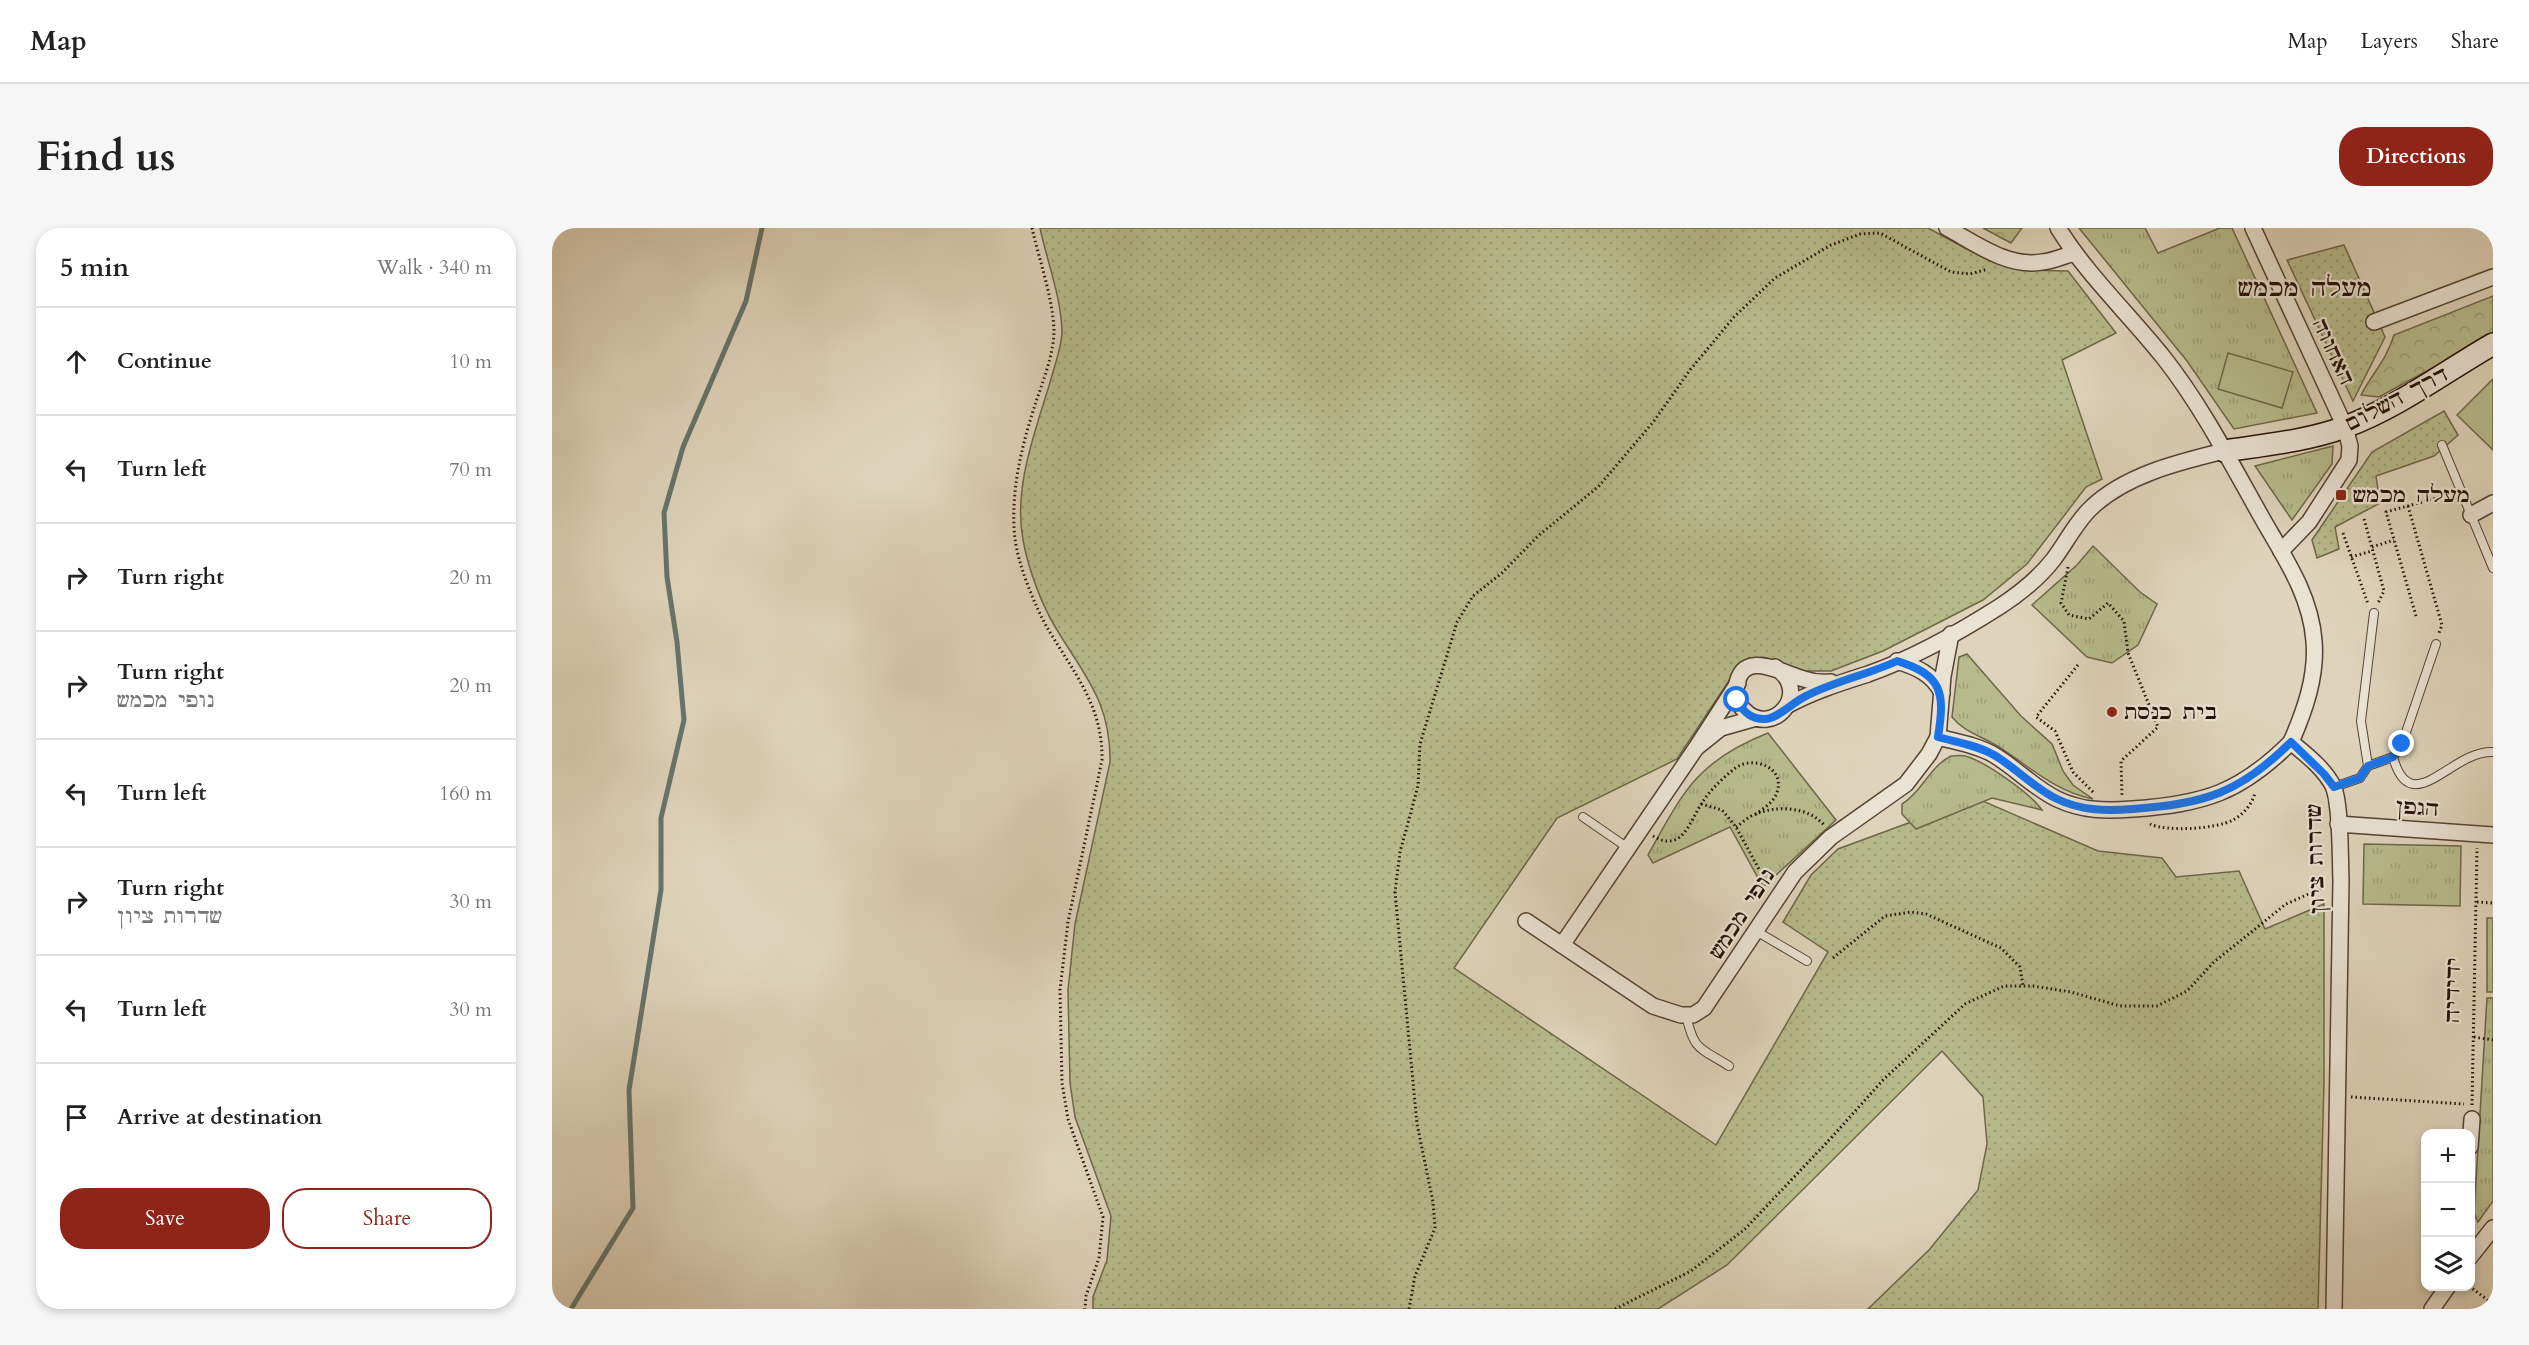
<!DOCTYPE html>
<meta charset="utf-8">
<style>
body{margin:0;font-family:Cardo,"Frank Ruhl Libre",serif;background:#f6f6f6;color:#222}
.controls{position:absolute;right:18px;bottom:18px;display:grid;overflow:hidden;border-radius:12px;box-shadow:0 3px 9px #0003}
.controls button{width:54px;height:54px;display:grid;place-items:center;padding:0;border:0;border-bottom:2px solid #e0e0e0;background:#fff;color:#222;font:30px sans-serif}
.stop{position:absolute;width:18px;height:18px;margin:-14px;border:4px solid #1a73e8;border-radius:50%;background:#fff}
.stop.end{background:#1a73e8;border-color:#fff;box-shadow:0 2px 6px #0008}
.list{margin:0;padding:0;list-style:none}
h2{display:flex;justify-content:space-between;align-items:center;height:78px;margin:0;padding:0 24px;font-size:26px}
h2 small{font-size:20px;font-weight:400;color:#767676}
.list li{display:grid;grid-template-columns:39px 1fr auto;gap:18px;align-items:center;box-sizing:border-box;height:108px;padding:0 24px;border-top:2px solid #e0e0e0}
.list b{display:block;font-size:22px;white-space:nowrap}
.list p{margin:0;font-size:20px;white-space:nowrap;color:#767676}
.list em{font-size:20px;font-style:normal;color:#767676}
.actions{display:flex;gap:12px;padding:18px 24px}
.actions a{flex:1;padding:14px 0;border:2px solid #8f2418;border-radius:24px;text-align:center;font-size:21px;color:#8f2418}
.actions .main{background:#8f2418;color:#fff}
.icon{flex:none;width:33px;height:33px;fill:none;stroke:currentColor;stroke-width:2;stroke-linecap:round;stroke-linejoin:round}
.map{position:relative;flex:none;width:1941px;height:1081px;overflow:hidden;border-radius:24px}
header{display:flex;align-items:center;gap:36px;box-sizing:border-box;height:84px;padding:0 30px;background:#fff;border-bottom:2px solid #e0e0e0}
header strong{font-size:28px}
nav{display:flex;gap:33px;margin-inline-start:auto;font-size:21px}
.intro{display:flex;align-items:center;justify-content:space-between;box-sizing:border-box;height:144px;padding:0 36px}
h1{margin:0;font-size:42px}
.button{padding:15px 27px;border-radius:24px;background:#8f2418;color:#fff;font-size:21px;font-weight:700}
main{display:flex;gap:36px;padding:0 36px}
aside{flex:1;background:#fff;border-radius:24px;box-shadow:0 3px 9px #0003}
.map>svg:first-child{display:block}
.grass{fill:url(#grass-dots);stroke:#6e6649;stroke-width:1.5}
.forest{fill:url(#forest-crowns);stroke:#6e6649;stroke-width:1.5}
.park{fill:url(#park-tufts);stroke:#6e6649;stroke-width:1.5}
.garden{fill:#b7bb8c;stroke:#6e6649;stroke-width:1.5}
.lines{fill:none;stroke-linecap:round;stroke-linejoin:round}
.stream{stroke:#67756b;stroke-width:5}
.lane-casing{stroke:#544133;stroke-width:10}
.street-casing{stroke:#544133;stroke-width:18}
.secondary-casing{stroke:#251006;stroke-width:24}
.path{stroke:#251006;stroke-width:3;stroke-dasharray:1.5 3;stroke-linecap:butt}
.lane{stroke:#eae3d3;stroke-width:8}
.street{stroke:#eae3d3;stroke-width:15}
.secondary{stroke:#eae3d3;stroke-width:21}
.route{stroke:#1a73e8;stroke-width:8}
.poi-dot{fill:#8f2418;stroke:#eae3d3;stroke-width:2}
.labels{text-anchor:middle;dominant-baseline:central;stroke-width:4.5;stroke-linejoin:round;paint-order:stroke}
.street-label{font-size:21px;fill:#251006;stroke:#eae3d3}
.poi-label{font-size:21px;fill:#251006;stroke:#eae3d3;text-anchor:start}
.quarter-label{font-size:24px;fill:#251006;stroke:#eae3d3}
</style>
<header>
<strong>Map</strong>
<nav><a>Map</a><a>Layers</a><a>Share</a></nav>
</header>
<div class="intro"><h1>Find us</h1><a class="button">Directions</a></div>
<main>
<aside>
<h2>5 min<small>Walk · 340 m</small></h2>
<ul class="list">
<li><svg class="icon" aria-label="ahead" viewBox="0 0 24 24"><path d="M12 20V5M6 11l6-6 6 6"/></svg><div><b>Continue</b></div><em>10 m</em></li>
<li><svg class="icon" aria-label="left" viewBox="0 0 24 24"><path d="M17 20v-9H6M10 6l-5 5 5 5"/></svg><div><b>Turn left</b></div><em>70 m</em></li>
<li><svg class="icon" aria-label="right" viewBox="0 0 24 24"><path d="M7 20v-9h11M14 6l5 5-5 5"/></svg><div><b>Turn right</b></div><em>20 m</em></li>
<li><svg class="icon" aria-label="right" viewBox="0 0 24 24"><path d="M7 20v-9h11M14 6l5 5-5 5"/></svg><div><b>Turn right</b><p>נופי מכמש</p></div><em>20 m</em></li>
<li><svg class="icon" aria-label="left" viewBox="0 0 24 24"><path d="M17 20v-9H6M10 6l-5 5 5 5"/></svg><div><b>Turn left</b></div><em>160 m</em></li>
<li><svg class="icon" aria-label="right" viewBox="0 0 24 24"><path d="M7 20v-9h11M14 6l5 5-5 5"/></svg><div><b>Turn right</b><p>שדרות ציון</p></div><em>30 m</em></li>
<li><svg class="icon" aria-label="left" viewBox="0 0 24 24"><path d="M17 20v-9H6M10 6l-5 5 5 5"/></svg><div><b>Turn left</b></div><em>30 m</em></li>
<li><svg class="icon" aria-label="arrive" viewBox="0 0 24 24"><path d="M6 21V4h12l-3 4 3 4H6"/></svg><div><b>Arrive at destination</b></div></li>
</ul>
<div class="actions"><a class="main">Save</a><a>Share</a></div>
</aside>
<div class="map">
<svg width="1941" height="1081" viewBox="0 0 1941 1081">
<defs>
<pattern id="grass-dots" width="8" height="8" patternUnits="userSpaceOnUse" patternTransform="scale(1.5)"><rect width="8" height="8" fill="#b7bb8c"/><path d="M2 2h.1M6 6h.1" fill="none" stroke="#9da077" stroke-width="1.8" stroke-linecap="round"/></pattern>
<pattern id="forest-crowns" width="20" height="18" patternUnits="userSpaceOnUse" patternTransform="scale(1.5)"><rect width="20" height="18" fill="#b7bb8c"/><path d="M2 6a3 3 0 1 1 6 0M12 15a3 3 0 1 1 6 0" fill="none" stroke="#9da077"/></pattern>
<pattern id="park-tufts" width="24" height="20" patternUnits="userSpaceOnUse" patternTransform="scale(1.5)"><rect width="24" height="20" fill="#b7bb8c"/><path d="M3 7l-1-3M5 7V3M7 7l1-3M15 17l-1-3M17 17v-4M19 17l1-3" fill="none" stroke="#9da077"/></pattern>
</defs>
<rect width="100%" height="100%" fill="#dfd4bb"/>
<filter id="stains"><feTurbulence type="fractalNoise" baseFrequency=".00333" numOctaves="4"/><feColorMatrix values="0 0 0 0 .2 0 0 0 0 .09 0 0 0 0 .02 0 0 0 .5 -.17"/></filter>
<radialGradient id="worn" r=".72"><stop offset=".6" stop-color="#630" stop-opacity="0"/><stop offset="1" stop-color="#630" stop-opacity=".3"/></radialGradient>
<g class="grass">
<path d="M488,0h888l50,27 44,15 46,1 48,62 -54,27 40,119 -16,8 -59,77 -44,36 -100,51 -52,20h-35l-15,-9 -18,-5 -33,22 -53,80 -120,59 -103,150 262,177 112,-193 -45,-30 28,-47 27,-26 138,-51 122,53 64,7 14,19 63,-6 26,58 59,-25v178l-6,227h-450l61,-59 49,-60 9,-46 -4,-47 -41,-46 -215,214 -69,44h-565v-12l14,-37 4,-44 -36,-99 -5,-34 -2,-93 7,-66 35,-162c1,-61 -27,-88 -56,-137 -14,-24 -26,-58 -31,-85 -10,-54 13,-110 28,-161 4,-15 11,-33 11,-48 -1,-34 -15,-70 -22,-103z"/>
<polygon points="1792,17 1833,109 1801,173 1735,32"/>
<polygon points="1892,183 1906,207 1882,228 1824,248 1828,275 1783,299 1787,321 1765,330 1760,312 1820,224"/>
<rect x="1935" y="690" width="6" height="74"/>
</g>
<g class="forest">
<polygon points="1431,0 1470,0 1459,15"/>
<path d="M1941,68v39l-114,62 -18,-2c12,-23 25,-34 33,-60z"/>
</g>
<g class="park">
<polygon points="1527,0 1593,0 1606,25 1668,0 1680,0 1765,185 1682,201 1635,133"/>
<polygon points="1781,218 1780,236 1740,292 1703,238"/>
<polygon points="1541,318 1588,364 1605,376 1586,417 1560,435 1535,429 1480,377 1525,337"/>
<path d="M1415,426l54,62 31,28 11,27 10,14 20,14c-37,-7 -63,-32 -94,-52 -17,-11 -34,-14 -47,-30l7,-60z"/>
<path d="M1216,505l68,87 -73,67 -33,-60 -77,36 -5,-8c35,-63 49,-94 120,-122z"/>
<path d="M1399,528c4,0 10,-1 14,0 20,5 66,38 77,54l-50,-12 -76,31 -14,-15v-10c20,-12 27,-37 49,-48z"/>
<polygon points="1812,616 1909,618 1908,678 1811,676"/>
<polygon points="1935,770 1941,770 1941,973 1926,994 1922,985"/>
</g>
<g class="garden">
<polygon points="1676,125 1741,144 1730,180 1666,161"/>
<polygon points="1941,151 1941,222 1905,187"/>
</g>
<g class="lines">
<polyline class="stream" points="19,1081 81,980 77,862 109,662 109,590 132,492 125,414 115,349 112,285 131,219 194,73 210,0"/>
<g class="lane-casing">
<g id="lane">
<polyline points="1890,217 1941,340"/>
<path d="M1841,529c18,65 58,-7 100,-5"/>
<polyline points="1816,538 1841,529 1850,516 1884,416"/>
<polyline points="1782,559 1808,550 1816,538 1809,493 1822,385"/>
<polyline points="1031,589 1076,620"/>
<polyline points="1204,703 1255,733"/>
<path d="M1134,787c8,36 13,32 43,51"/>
</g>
</g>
<g class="street-casing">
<g id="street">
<path d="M1395,0c28,15 61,40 95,34 11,-1 22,-6 32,-9"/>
<path d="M1506,0c30,48 71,86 106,130 40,51 70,111 102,167 21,36 45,73 48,116 3,35 -9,69 -23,101 14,12 33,26 42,44 8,17 7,72 8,94l-7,429"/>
<polyline points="1701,0 1793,199 1798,218 1797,232 1757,294 1729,323"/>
<polyline points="1822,94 1941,49"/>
<polyline points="1919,287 1941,275"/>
<path d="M1345,433c19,6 36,13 45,32"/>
<path d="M1223,439c39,26 -4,72 -31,43 -6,-5 -8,-13 -8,-21 5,-43 47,-15 68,-10 9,3 18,4 27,3"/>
<polyline points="1186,455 1144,520 1169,500 1204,490"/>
<path d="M1236,477c26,-14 52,-22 80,-31 46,-16 90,-41 131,-67 20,-13 39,-28 54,-47 13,-17 23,-38 38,-52 34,-33 88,-46 133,-57"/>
<path d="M1386,509c18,5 39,8 56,18 22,13 40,33 63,44 25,12 49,12 76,10 71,-5 107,-16 158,-67"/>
<polyline points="1786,596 1941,607"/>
<polyline points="974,693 1101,778 1129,787 1141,787 1152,780 1243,644 1279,609 1354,556 1377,526 1386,509 1391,448 1399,406"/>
<polyline points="1010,717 1144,520"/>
<polyline points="1918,919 1920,891"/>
<polyline points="1918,1029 1941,1000"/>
<polyline points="1880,1081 1896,1058"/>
</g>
</g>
<g class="secondary-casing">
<path id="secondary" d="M1672,223c40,-6 83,-10 121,-24 54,-20 99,-55 148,-83"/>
</g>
<g class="path">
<path d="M480,0c7,31 21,71 22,102 0,25 -12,53 -19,75 -14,43 -25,89 -20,134 3,25 20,68 33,90 26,44 55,77 54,131l-34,162 -8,68 2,93 6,36 35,98 -4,41 -13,38 -1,13"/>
<polyline points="1856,278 1890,397 1887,405"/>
<polyline points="1812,291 1832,363 1826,375"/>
<polyline points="1791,305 1816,376"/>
<polyline points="1820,319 1842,312"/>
<polyline points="1799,329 1820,323"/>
<polyline points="1516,339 1509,375 1517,387 1537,391 1556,375 1572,393 1576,425 1606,499 1569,533 1570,568"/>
<polyline points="1864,388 1834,284 1899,266"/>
<polyline points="1526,437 1484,489 1503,503 1521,544 1542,565"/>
<polyline points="1149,576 1170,582 1184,599 1215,656"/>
<path d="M1598,596c17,8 66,5 83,-4 11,-6 20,-17 22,-28"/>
<path d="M1184,599c6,-4 13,-11 20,-13 21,-9 53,-7 68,11"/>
<path d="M1101,608c30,18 37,-16 49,-33 8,-13 20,-24 32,-34 19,-15 54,-1 42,26 -4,8 -13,14 -20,19"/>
<polyline points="1925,674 1941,675"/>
<polyline points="1281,730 1333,688 1359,684 1374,686 1449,720 1468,739 1471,758"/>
<polyline points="1922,809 1941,812"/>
<polyline points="1799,869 1912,876"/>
<polyline points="1920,877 1925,620"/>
<polyline points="1917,1058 1941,1076"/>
<polyline points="857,1081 863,1048 883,1000 881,974 865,896 843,664 848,624 866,558 868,516 905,394 921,368 950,345 986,308 1047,258 1102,193 1138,142 1182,89 1223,50 1279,17 1308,6 1328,5 1399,44 1418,46 1436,41"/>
<polyline points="1063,1081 1139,1043 1193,1001 1279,910 1331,852 1413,776 1452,758 1481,758 1519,764 1568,778 1605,778 1635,763 1662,734 1734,676 1775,658"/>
</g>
<use href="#lane" class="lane"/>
<use href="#street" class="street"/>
<use href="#secondary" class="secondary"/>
</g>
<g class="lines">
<path class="route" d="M1185,472c6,12 15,20 29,19 12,-1 27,-17 40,-23 29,-15 61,-21 91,-35 46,14 48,32 41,76 18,5 39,8 56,18 22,13 40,33 63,44 25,12 49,12 76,10 71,-5 107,-16 158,-67l33,32 10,13 26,-9 8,-12 25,-9 9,-13"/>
</g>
<g class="poi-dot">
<rect x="1783" y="261" width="12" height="12" rx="3"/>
<circle cx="1560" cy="484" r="6"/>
</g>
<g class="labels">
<g class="street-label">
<text transform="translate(1781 124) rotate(65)">האחווה</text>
<text transform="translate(1845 171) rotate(-28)">דרך השלום</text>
<text transform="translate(1865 580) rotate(4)">הגפן</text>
<text transform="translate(1764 631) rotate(-92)">שדרות ציון</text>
<text transform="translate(1190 686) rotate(-57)">נופי מכמש</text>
<text transform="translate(1901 762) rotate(-89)">ידידיה</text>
</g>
<g class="poi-label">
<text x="1801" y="267">מעלה מכמש</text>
<text x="1572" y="484">בית כנסת</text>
</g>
<g class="quarter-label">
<text x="1753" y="60">מעלה מכמש</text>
</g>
</g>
<rect width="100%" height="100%" filter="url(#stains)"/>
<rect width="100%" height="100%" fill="url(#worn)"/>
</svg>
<div class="controls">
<button>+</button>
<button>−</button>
<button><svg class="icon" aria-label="layers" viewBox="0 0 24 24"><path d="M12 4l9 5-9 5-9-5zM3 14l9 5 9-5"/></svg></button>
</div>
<div class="stop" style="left:1185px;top:472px"></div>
<div class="stop end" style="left:1850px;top:516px"></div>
</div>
</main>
